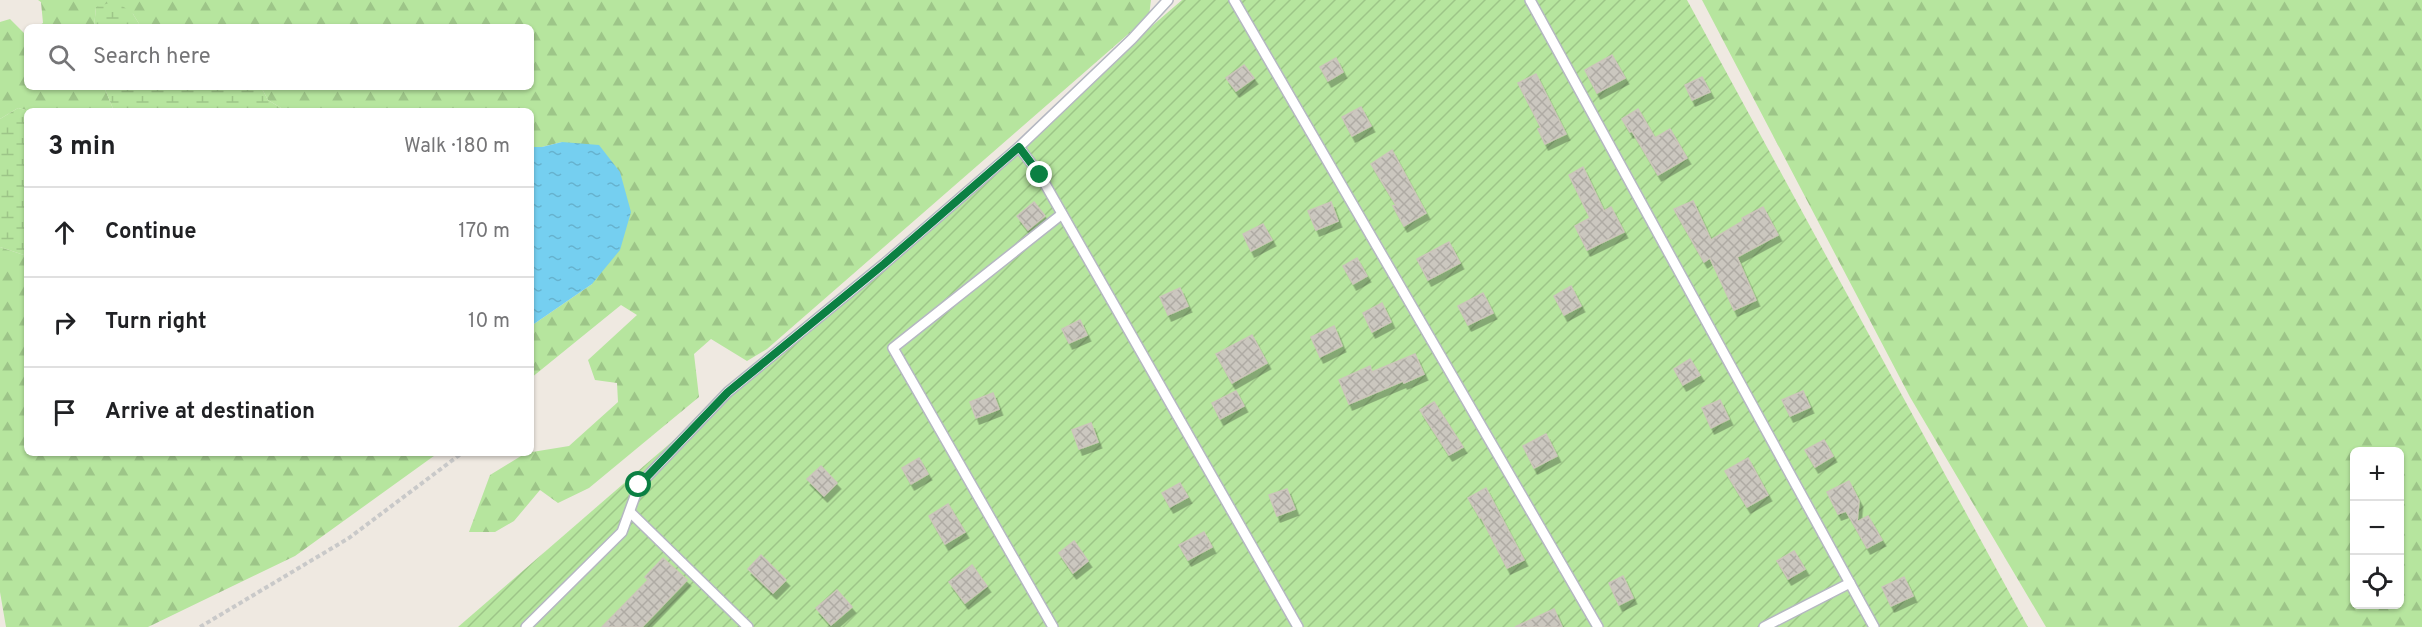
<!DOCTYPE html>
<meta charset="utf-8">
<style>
body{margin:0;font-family:Overpass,sans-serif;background:#f6f6f6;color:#202124}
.controls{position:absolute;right:18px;bottom:18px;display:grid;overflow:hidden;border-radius:9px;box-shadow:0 2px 4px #0004}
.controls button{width:54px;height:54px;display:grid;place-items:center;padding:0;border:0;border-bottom:2px solid #e0e0e0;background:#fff;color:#202124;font:30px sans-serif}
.stop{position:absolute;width:18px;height:18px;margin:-14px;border:4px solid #0b8043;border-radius:50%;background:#fff}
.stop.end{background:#0b8043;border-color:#fff;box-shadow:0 2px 6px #0008}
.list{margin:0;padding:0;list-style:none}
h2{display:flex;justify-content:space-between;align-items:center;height:78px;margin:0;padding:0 24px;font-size:26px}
h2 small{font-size:20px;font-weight:400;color:#757577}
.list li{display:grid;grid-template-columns:39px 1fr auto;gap:18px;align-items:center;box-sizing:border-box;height:90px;padding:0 24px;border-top:2px solid #e0e0e0}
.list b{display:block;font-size:22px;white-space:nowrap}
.list em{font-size:20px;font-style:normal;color:#757577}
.icon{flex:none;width:33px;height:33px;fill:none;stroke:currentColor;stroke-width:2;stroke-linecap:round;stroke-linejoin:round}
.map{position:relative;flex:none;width:2422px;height:627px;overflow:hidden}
.search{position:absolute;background:#fff;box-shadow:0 2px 4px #0004;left:24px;top:24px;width:510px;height:66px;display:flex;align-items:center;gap:15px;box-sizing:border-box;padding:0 21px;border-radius:9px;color:#757577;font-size:22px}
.panel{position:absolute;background:#fff;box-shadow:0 2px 4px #0004;left:24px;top:108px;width:510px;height:348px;border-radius:9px}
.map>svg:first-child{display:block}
.forest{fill:url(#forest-firs);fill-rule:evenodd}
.wetland{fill:url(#wetland-marsh)}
.garden{fill:url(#garden-furrows)}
.water{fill:url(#water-ripples)}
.building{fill:url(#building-cross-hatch);stroke:#cbc5ba;stroke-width:1.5;filter:url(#shadow)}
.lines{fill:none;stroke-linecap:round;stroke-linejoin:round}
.service-casing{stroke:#b4b7c1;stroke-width:12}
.path{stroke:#c9c9c9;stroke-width:4;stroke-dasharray:4.5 3;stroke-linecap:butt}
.service{stroke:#fff;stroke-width:9}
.route{stroke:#0b8043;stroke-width:8}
</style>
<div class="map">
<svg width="2422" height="627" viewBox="0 0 2422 627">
<defs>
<pattern id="forest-firs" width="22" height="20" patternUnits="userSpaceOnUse" patternTransform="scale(1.5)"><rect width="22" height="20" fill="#b6e59e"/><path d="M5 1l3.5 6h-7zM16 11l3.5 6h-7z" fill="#9dc588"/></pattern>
<pattern id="wetland-marsh" width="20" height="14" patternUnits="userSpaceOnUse" patternTransform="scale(1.5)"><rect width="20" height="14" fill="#b6e59e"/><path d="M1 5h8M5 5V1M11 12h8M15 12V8" fill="none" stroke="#9dc588"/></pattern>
<pattern id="garden-furrows" width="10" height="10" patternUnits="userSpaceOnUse" patternTransform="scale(1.5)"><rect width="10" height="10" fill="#b6e59e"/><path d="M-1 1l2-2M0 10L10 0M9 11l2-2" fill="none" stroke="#9dc588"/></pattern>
<pattern id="water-ripples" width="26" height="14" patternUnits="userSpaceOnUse" patternTransform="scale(1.5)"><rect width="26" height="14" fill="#75cff0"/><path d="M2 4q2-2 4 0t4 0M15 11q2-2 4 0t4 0" fill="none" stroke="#66b2ce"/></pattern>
<pattern id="building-cross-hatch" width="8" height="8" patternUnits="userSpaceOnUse" patternTransform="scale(1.5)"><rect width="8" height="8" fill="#cbc7bf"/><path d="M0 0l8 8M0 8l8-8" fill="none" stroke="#afaba4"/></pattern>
<filter id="shadow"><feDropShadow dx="3.5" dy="6" stdDeviation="0" flood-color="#0004"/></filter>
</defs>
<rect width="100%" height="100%" fill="#efe9e1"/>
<g class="forest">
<polygon points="38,0 1151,0 1149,16 767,349 747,361 711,339 694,354 699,397 589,488 558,503 540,490 514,521 495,532 469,532 490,475 526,453 569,446 618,402 617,383 595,380 588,360 637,315 621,305 531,378 531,326 592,284 562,142 542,147 531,147 531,111 286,111 268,100 261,87 531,87 531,27 141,27 133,14 96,7 94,27 37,27 43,23 41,2"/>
<path d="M1702,0h720v627h-376l-136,-230zM2354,452h46v152h-46z"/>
<polygon points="10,19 25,34 27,33 27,87 104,87 114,111 30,111 18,108 0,119 0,22"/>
<polygon points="0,247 27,256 27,453 438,453 295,556 148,627 6,627 0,592"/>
</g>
<g class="wetland">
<polygon points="116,1 133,14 141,27 94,27 96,7"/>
<polygon points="104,87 261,87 268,100 286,111 114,111"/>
<polygon points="18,108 30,111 27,111 27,256 0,247 0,119"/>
</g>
<polygon class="garden" points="1182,0 1687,0 2028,627 458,627"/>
<polygon class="water" points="562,142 599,145 620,172 631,212 620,250 592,284 531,326 531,147 542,147"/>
<g class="building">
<polygon points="1612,55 1625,78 1597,93 1585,70"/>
<polygon points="1336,58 1343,72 1328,81 1320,67"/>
<polygon points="1244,65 1254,78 1236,91 1226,78"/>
<polygon points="1536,74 1566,134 1545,144 1538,129 1541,128 1518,83"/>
<polygon points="1702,77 1710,92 1692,100 1685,85"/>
<polygon points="1361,107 1371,126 1352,136 1342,117"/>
<polygon points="1638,109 1655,138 1670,129 1687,158 1658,175 1632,131 1630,132 1622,119"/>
<polygon points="1392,150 1426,213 1404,226 1393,206 1396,205 1371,164"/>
<polygon points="1583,167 1604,211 1611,207 1624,232 1587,250 1575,226 1590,218 1569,175"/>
<polygon points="1693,201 1711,240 1743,221 1742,218 1763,207 1778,235 1737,257 1756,300 1734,310 1710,258 1704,262 1674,209"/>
<polygon points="1034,202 1045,216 1028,230 1017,216"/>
<polygon points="1331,202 1338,221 1316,230 1308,211"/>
<polygon points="1263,224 1272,240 1251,251 1243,234"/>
<polygon points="1449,242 1460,263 1428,280 1417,259"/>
<polygon points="1357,258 1367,276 1353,284 1343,266"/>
<polygon points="1571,286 1581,306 1564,315 1554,296"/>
<polygon points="1180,288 1188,306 1168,315 1160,297"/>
<polygon points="1483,293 1493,313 1468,325 1458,306"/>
<polygon points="1382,303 1391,322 1372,332 1363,313"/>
<polygon points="1080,320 1087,335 1069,343 1062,329"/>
<polygon points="1334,326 1342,346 1320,357 1311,337"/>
<polygon points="1252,335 1267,363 1232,383 1216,354"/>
<polygon points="1415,354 1424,374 1404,383 1403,381 1349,404 1339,380 1370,366 1372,372"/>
<polygon points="1690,359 1700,375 1683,385 1674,369"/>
<polygon points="1236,391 1244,406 1220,419 1212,403"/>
<polygon points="1803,391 1810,407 1790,416 1782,400"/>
<polygon points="993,393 999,409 976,418 970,402"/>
<polygon points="1720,400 1729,419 1711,428 1702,408"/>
<polygon points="1434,402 1463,447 1449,455 1420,410"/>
<polygon points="1091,423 1098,442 1079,449 1072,430"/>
<polygon points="1546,434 1557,456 1534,468 1523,446"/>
<polygon points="1824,440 1833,456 1815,467 1805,450"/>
<polygon points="919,458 928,474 911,484 902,468"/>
<polygon points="1748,458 1768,495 1747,507 1725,471"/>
<polygon points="821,466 837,483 824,496 807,479"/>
<polygon points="1849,481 1859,501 1857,522 1868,516 1882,540 1867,548 1846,511 1838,514 1827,492"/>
<polygon points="1180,483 1188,497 1170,507 1162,493"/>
<polygon points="1486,488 1524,560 1507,568 1481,517 1480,518 1468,498"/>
<polygon points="1287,489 1295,509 1277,516 1269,495"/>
<polygon points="948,504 965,532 945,544 929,516"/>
<polygon points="1204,532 1212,547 1188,560 1179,545"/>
<polygon points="1074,541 1088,561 1073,573 1059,553"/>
<polygon points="1794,551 1805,569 1788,579 1777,561"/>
<polygon points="761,555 786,580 773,593 748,569"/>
<polygon points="663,558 687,580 642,627 602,627 648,580 645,577"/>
<polygon points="972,565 987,586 965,603 949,582"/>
<polygon points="1623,576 1633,598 1619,605 1609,583"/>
<polygon points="1904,577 1913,596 1891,606 1882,587"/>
<polygon points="837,590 852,607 831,625 816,608"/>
<polygon points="1554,609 1562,627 1515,627"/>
</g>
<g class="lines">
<g class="service-casing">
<g id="service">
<polyline points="1168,0 1132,39 1019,147 1040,175 1298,627"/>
<polyline points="1234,0 1598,627"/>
<polyline points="1530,0 1874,627"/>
<polyline points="630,512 748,627"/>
<polyline points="526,627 622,532 639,485 728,392 884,264 1019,147"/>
<polyline points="1053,627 893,348 1062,214"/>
<polyline points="1764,627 1850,583"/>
</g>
</g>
<polyline class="path" points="200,627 349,538 462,453"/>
<use href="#service" class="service"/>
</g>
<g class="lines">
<polyline class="route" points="639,485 728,392 884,264 1019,147 1040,175"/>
</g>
</svg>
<div class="controls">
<button>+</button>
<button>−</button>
<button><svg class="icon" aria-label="locate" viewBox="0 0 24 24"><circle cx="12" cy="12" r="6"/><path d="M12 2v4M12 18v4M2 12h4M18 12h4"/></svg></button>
</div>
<div class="stop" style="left:639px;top:485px"></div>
<div class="stop end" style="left:1040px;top:175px"></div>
<div class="search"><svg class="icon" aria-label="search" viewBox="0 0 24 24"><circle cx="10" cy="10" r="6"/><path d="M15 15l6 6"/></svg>Search here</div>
<section class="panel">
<h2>3 min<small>Walk · 180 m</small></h2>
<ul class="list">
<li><svg class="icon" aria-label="ahead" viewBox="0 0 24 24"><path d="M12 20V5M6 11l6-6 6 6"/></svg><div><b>Continue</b></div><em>170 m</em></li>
<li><svg class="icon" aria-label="right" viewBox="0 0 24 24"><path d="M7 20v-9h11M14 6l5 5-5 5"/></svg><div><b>Turn right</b></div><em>10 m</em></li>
<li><svg class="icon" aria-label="arrive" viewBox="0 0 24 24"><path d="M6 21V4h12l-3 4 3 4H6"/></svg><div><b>Arrive at destination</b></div></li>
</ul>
</section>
</div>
